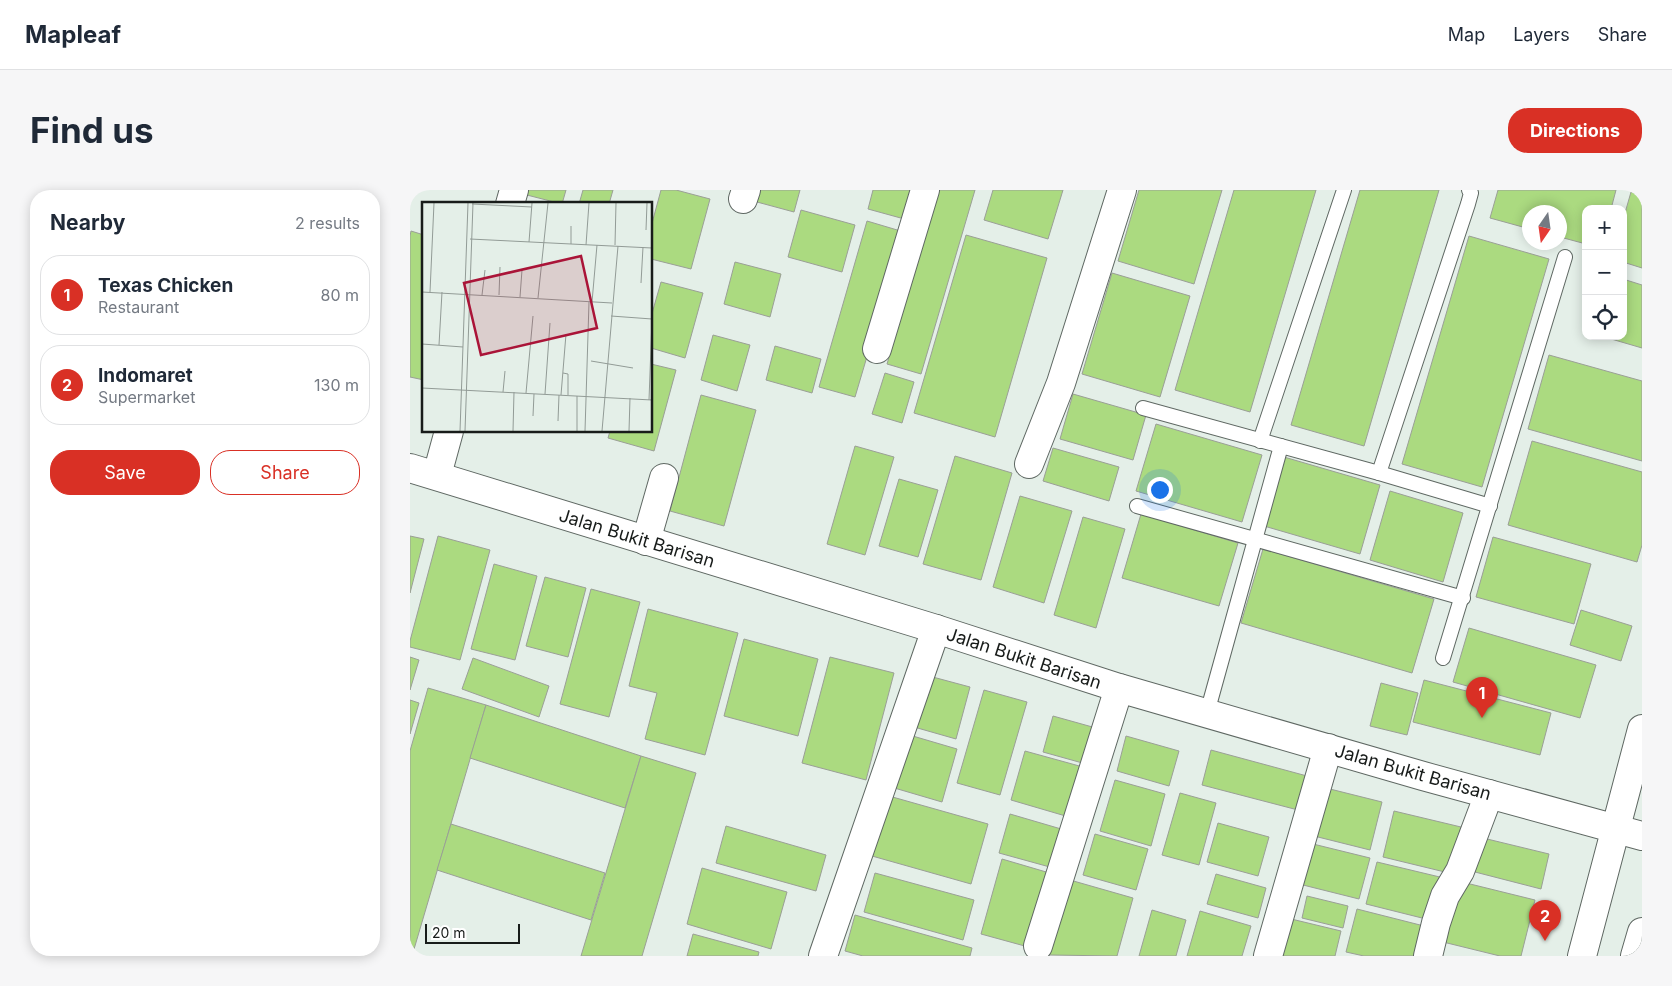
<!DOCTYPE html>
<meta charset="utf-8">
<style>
body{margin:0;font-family:Inter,sans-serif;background:#f6f6f7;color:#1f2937}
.controls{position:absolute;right:15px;top:15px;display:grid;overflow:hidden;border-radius:10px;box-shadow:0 2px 12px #0003}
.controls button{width:45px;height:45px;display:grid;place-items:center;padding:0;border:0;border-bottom:1px solid #e0e1e3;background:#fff;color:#1f2937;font:25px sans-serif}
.compass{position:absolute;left:1112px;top:15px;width:45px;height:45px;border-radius:50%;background:#fff;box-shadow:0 2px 12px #0003;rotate:193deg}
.scale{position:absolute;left:15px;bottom:12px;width:95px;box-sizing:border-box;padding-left:5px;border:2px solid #181c1a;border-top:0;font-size:14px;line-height:18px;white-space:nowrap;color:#181c1a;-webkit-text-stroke:4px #fff;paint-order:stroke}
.you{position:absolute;left:749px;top:299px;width:18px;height:18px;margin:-12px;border:4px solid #fff;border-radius:50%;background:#1a73e8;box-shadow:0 0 0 8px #1a73e833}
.badge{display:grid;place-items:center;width:32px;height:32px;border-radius:50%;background:#d93025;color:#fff;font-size:16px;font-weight:700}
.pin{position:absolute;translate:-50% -41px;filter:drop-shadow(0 1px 2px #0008)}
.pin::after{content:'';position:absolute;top:26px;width:18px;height:15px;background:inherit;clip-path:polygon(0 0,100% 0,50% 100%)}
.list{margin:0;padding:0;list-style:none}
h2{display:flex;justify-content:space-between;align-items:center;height:65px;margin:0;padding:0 20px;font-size:21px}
h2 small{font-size:16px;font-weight:400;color:#747a83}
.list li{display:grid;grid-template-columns:32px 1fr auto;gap:15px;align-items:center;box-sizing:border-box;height:80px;margin:0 10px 10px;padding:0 10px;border:1px solid #e0e1e3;border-radius:20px}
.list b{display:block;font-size:19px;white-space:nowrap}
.list p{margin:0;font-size:16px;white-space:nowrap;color:#747a83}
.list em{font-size:16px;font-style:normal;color:#747a83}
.actions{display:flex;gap:10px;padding:15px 20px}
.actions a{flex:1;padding:11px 0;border:1px solid #d93025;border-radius:20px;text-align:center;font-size:18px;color:#d93025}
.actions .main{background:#d93025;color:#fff}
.icon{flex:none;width:28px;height:28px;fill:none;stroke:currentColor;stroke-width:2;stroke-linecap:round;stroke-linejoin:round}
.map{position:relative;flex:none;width:1232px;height:766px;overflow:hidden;border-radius:20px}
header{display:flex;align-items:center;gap:30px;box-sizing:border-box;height:70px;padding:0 25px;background:#fff;border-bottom:1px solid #e0e1e3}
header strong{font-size:24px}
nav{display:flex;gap:28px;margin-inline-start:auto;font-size:18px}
.intro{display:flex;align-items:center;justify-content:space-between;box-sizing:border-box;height:120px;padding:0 30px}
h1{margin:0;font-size:35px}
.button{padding:12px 22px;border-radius:20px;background:#d93025;color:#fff;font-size:18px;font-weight:700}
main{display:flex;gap:30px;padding:0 30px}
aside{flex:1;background:#fff;border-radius:20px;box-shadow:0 2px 12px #0003}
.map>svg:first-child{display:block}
.building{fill:#abda80;stroke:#9a9f96}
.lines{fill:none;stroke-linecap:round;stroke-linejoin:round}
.service-casing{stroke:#5f6863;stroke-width:16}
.minor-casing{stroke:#5f6863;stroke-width:30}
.secondary-casing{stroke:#5f6863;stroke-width:30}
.service{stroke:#fff;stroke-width:14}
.minor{stroke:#fff;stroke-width:28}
.secondary{stroke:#fff;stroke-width:28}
.labels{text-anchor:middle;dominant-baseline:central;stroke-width:4;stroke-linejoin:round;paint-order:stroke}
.street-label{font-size:18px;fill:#181c1a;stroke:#fff}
.inset-road{fill:none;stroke:#929b96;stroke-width:1}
.view{fill:#aa1438;fill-opacity:0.15;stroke:#aa1438;stroke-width:2.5}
.inset-edge{fill:none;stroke:#181c1a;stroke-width:2.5}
</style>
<header>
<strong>Mapleaf</strong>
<nav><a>Map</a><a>Layers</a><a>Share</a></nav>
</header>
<div class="intro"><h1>Find us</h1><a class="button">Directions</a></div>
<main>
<aside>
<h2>Nearby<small>2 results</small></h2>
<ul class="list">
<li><span class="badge">1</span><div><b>Texas Chicken</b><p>Restaurant</p></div><em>80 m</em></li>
<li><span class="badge">2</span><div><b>Indomaret</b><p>Supermarket</p></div><em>130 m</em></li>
</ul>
<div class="actions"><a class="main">Save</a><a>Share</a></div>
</aside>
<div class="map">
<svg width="1232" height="766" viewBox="0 0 1232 766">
<rect width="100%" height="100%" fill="#e4efe8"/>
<g class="building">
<polygon points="114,0 156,0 152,14 113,4"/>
<polygon points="173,0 203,0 199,14 169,14"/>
<polygon points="251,0 266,0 300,9 281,79 241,69 241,37"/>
<polygon points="350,0 390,0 384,22 347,12"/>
<polygon points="463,0 506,0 498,30 458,19"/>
<polygon points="528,0 565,0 511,184 477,174"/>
<polygon points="583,0 653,0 638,49 574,30"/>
<polygon points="729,0 812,0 784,94 708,71"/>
<polygon points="824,0 906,0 840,222 765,200"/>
<polygon points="950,0 1029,0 954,256 881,235"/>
<polygon points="1088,0 1206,0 1201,19 1176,19 1176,54 1150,47 1150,22 1120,22 1120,39 1080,28"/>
<polygon points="1221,2 1232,5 1232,78 1213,72 1213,30"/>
<polygon points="391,20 445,35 432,82 378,67"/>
<polygon points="457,31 494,42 445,207 409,197"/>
<polygon points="1,41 14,45 14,190 0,187 0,46"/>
<polygon points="556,45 637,68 585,247 504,223"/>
<polygon points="1059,46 1139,69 1072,297 992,274"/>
<polygon points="325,72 371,84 360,127 314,114"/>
<polygon points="702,83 780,106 750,207 672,184"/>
<polygon points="1213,89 1232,95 1232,158 1191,146 1213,146"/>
<polygon points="251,92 293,103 275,168 241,158 241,127"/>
<polygon points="303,145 340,155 327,201 291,190"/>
<polygon points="365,156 411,169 402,203 356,190"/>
<polygon points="1139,165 1232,191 1232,271 1118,239"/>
<polygon points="241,174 266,180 244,261 198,248 200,241 241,241"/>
<polygon points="475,183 504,192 492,233 462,224"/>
<polygon points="663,204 736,225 723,270 650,249"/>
<polygon points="291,205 346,220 314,336 260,321"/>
<polygon points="746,234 852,265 832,332 726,301"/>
<polygon points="1122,251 1232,282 1232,355 1227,372 1098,335"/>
<polygon points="445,256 484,267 455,365 417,354"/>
<polygon points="643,258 709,277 699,311 633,291"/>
<polygon points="545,266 602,283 571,390 513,374"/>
<polygon points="874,267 970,295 950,364 854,336"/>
<polygon points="489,289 528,300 508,367 469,356"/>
<polygon points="980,301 1053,323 1033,392 960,370"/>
<polygon points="610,306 662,321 634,413 583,397"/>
<polygon points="731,324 828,353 809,416 712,388"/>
<polygon points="673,327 715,339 686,438 644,425"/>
<polygon points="0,346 14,349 0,403"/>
<polygon points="28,346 80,360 50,470 0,457 0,451"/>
<polygon points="1083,347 1181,374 1164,434 1066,407"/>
<polygon points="853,359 1024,409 1002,483 831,433"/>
<polygon points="84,374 127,386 105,470 61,459"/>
<polygon points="135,387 176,398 158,467 116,456"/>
<polygon points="181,399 230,412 199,527 150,514"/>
<polygon points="238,419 328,443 295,565 235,549 247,503 219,496"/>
<polygon points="1171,420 1222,436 1211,471 1160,455"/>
<polygon points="1059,438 1186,475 1170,528 1043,492"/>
<polygon points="334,449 408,469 388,546 314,526"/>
<polygon points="0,467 9,470 0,500"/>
<polygon points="420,467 484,483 456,590 392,573"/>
<polygon points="63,468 139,496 129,527 52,499"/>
<polygon points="519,486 560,497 546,549 504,537"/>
<polygon points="1014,490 1141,523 1130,565 1003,532"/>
<polygon points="971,493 1008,503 997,545 960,536"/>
<polygon points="18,498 76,515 2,766 0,766 0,561"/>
<polygon points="574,500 617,512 590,605 547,593"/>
<polygon points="0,510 9,513 0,544"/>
<polygon points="76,515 231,566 215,618 60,568"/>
<polygon points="643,526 686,538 676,574 633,562"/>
<polygon points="496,544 547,559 532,612 481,597"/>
<polygon points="716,546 769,561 759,596 707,581"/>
<polygon points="801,560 897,586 888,620 792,595"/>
<polygon points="615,561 673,577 659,627 601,610"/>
<polygon points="231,566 286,583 232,766 171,766"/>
<polygon points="705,590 755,604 741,656 690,641"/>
<polygon points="912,597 972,612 960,660 900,645"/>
<polygon points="770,603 806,613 789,675 752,665"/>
<polygon points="479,606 578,634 561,694 462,666"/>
<polygon points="984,621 1051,637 1039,683 973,667"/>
<polygon points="600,624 658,641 647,679 589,663"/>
<polygon points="808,633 859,647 848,686 797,672"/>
<polygon points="41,634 195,683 181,730 27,680"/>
<polygon points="316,636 416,665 406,701 306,673"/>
<polygon points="685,644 738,659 726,700 673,685"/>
<polygon points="1073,648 1139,664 1131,699 1065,682"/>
<polygon points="899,653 960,668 949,709 889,694"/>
<polygon points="592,669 643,684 622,758 571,744"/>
<polygon points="967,672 1034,688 1024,731 956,714"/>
<polygon points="292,678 377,702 361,759 277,734"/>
<polygon points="465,683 564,710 553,750 454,722"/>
<polygon points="806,684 856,698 848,728 797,714"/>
<polygon points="660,690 723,708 707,766 639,765"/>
<polygon points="1048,691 1125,710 1111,766 1090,766 1033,752"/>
<polygon points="897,706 938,716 933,738 892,728"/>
<polygon points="947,719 1018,737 1011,766 954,766 936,762"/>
<polygon points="742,720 776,730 766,766 729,766"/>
<polygon points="790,721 841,736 832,766 777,766"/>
<polygon points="445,725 562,758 560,766 453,766 435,761"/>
<polygon points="873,727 931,741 925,766 864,766"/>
<polygon points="283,744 349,762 348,766 277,766"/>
</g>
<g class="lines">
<g class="service-casing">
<g id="service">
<polyline points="733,218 969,283 1080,316"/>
<polyline points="850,251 934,0"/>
<polyline points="969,283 1058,14 1061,3 1059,0"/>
<polyline points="727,316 1053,408"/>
<polyline points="1033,468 1155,67"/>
<polyline points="797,523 871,256"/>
</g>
</g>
<g class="minor-casing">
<g id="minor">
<polyline points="333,9 336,0"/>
<polyline points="100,14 104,0"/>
<polyline points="467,159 515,0"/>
<polyline points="619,274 651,193 712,0"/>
<polyline points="0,278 526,439 709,498 1013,586 1232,646"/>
<polyline points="27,285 39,241"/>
<polyline points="236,351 254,288"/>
<polyline points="628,756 709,498"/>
<polyline points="413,766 526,439"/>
<polyline points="858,766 918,558"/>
<polyline points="1018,766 1026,733 1035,706 1050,681 1079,604"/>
</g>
</g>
<g class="secondary-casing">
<g id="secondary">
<polyline points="1172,766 1232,539"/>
<polyline points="1225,766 1232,742"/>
</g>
</g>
<use href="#service" class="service"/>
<use href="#minor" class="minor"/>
<use href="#secondary" class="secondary"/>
</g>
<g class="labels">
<g class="street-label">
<text transform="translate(227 348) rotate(17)">Jalan Bukit Barisan</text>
<text transform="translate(614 468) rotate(18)">Jalan Bukit Barisan</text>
<text transform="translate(1003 582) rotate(16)">Jalan Bukit Barisan</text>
</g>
</g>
<g transform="translate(12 12)">
<rect width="230" height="230" fill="#e4efe8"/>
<path class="inset-road" d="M50,2l60,3M224,28l1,-27M48,37l182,9M107,40l3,-39M149,42v-18M164,43l3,-42M193,43l1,-42M219,81l2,-36M0,90l190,11M8,90l4,-89M60,93l3,-25M77,93l1,-28M98,95l2,-27M116,96l10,-95M170,100l5,-57M189,114l41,3M0,142l41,3M17,143l3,-53M169,159l42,7M141,171l5,1v21M0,186l230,12M81,190l2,-21M104,191l7,-77M123,192l5,-71M139,193l5,-61M227,198l3,-81M111,214l1,-22M136,219l1,-26M38,229l8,-228M43,229l8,-228M91,229l1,-39M155,229v-35M163,229l4,-129M180,229l16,-185M207,229l1,-33"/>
<path class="view" d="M159,54l16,72 -116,27 -17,-72z"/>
<rect width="230" height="230" class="inset-edge"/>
</g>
</svg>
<div class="controls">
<button>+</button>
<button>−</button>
<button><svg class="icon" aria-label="locate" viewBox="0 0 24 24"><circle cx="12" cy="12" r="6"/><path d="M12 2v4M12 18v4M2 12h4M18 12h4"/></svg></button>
</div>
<svg class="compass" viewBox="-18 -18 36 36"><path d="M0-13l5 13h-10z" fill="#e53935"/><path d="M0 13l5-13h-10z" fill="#747a83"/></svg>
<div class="scale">20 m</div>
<div class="you"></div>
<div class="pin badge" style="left:1072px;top:528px">1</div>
<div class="pin badge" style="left:1135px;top:751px">2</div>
</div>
</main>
